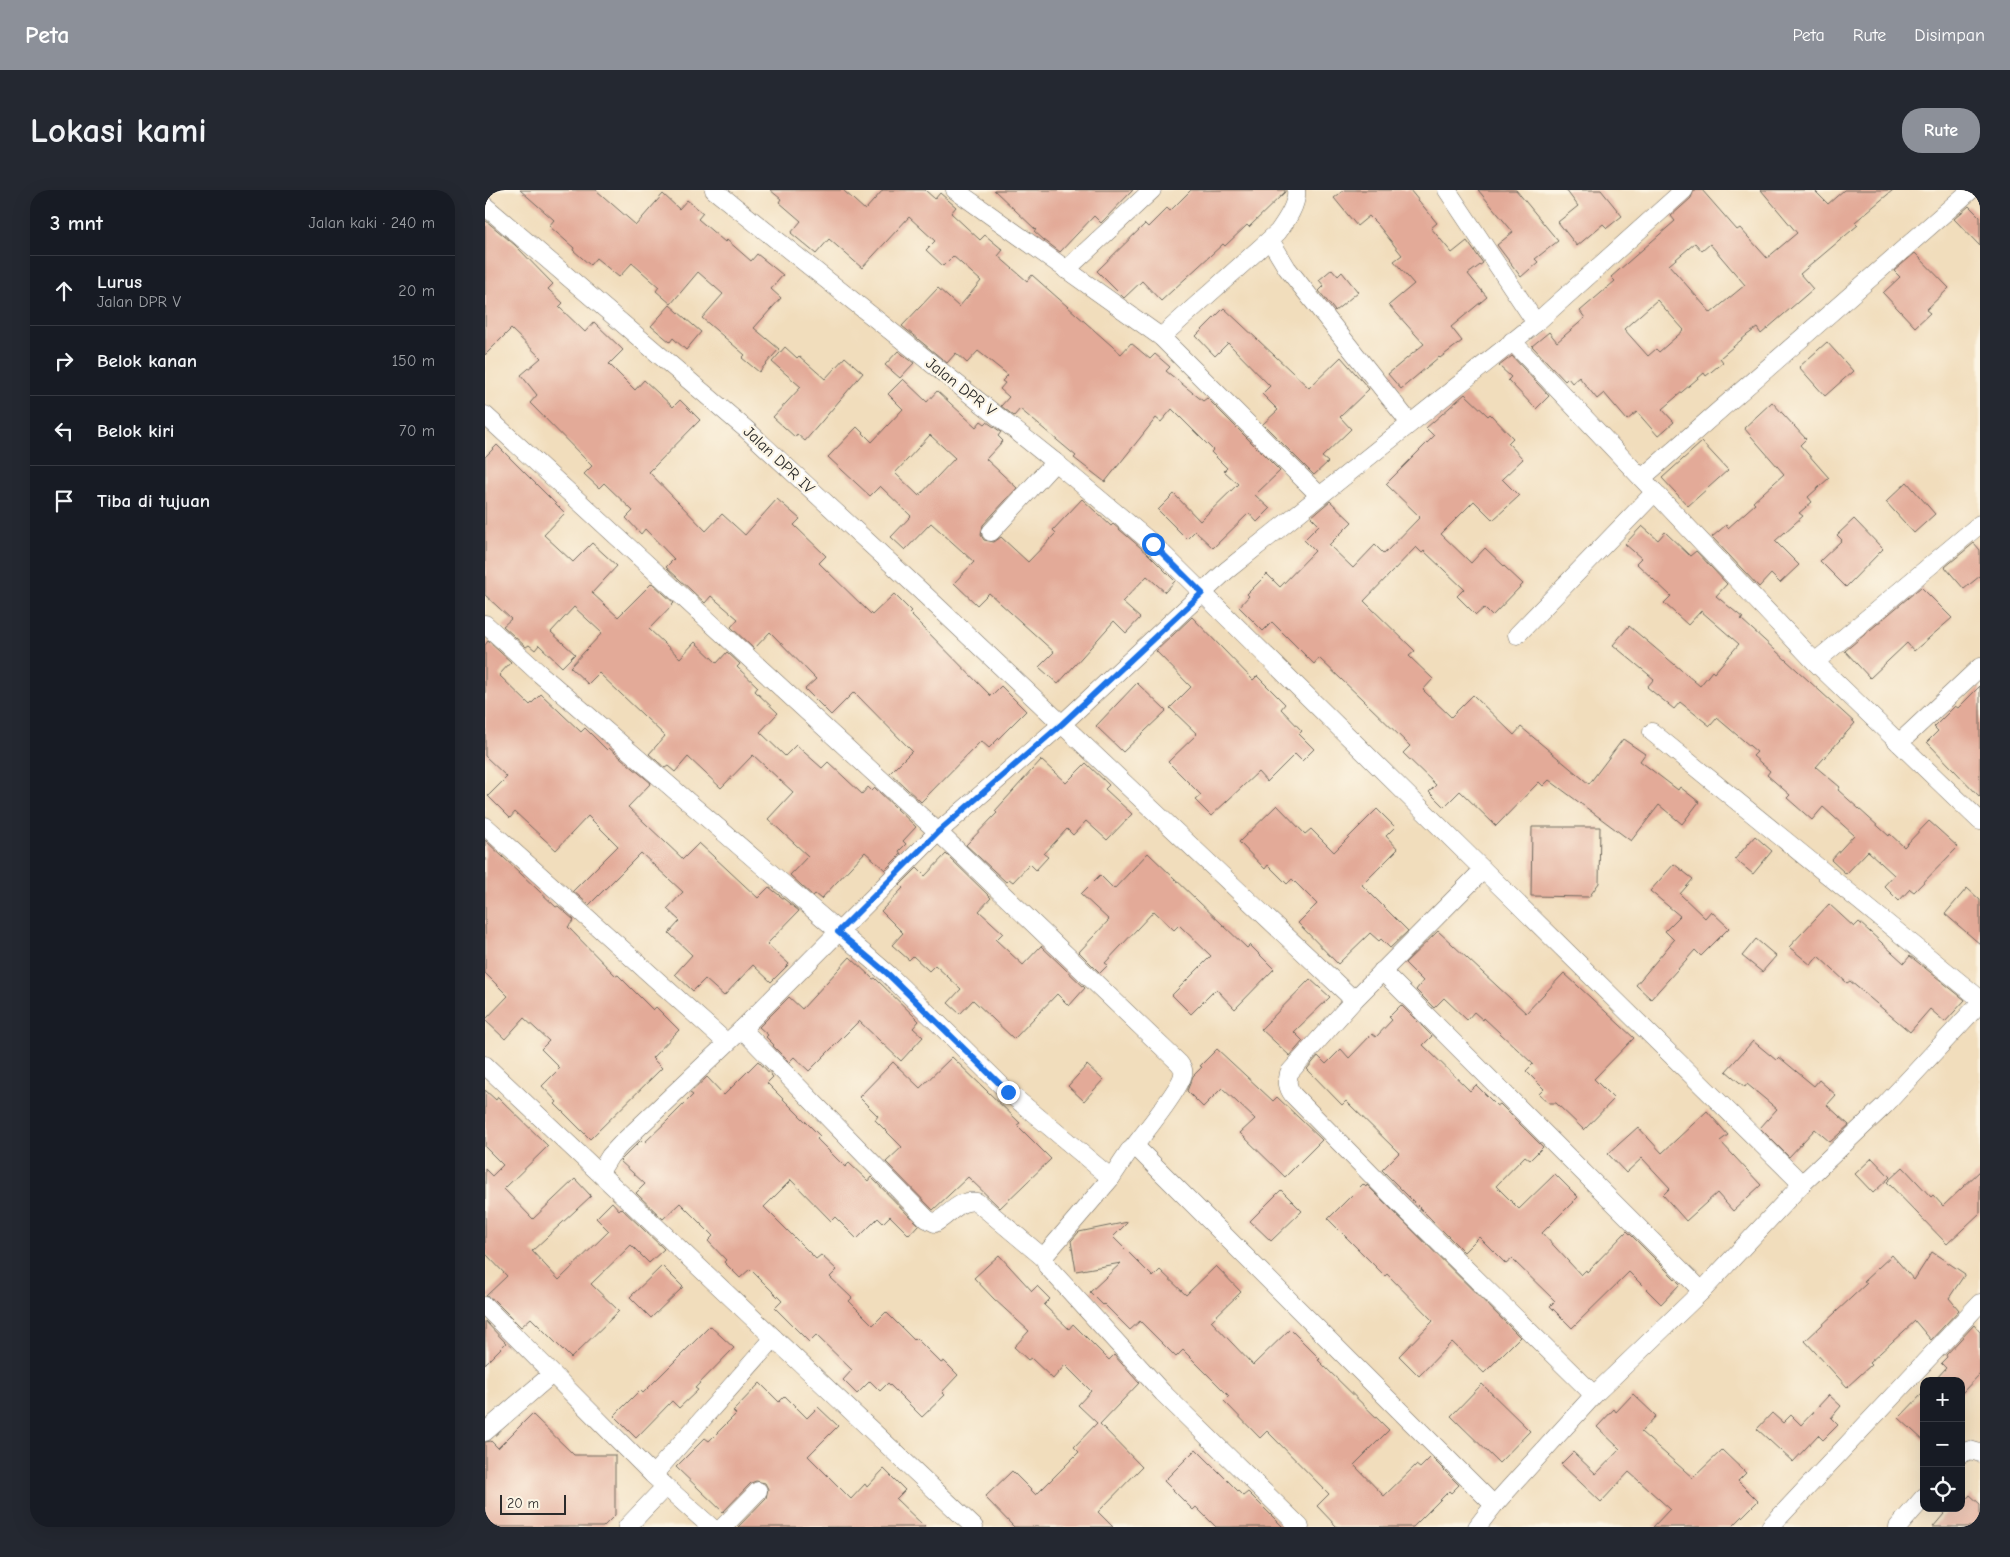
<!DOCTYPE html>
<html lang="id">
<meta charset="utf-8">
<style>
body{margin:0;font-family:"Comic Neue",sans-serif;background:#242831;color:#f1f3f6}
.controls{position:absolute;right:15px;bottom:15px;display:grid;overflow:hidden;border-radius:10px;box-shadow:0 5px 20px #0002}
.controls button{width:45px;height:45px;display:grid;place-items:center;padding:0;border:0;border-bottom:1px solid #363941;background:#171b24;color:#f1f3f6;font:25px sans-serif}
.scale{position:absolute;left:15px;bottom:12px;width:66px;box-sizing:border-box;padding-left:5px;border:2px solid #2b2b2b;border-top:0;font-size:14px;line-height:18px;white-space:nowrap;color:#2b2b2b;-webkit-text-stroke:4px #fcf5e5;paint-order:stroke}
.stop{position:absolute;width:15px;height:15px;margin:-11px;border:4px solid #1a73e8;border-radius:50%;background:#fff}
.stop.end{background:#1a73e8;border-color:#fff;box-shadow:0 1px 5px #0008}
.list{margin:0;padding:0;list-style:none}
h2{display:flex;justify-content:space-between;align-items:center;height:65px;margin:0;padding:0 20px;font-size:21px}
h2 small{font-size:16px;font-weight:400;color:#9ea1a6}
.list li{display:grid;grid-template-columns:32px 1fr auto;gap:15px;align-items:center;box-sizing:border-box;height:70px;padding:0 20px;border-top:1px solid #363941}
.list b{display:block;font-size:19px;white-space:nowrap}
.list p{margin:0;font-size:16px;white-space:nowrap;color:#9ea1a6}
.list em{font-size:16px;font-style:normal;color:#9ea1a6}
.icon{flex:none;width:28px;height:28px;fill:none;stroke:currentColor;stroke-width:2;stroke-linecap:round;stroke-linejoin:round}
.map{position:relative;flex:none;width:1495px;height:1337px;overflow:hidden;border-radius:20px}
header{display:flex;align-items:center;gap:30px;box-sizing:border-box;height:70px;padding:0 25px;background:#8c9099;color:#fff}
header strong{font-size:24px}
nav{display:flex;gap:28px;margin-inline-start:auto;font-size:18px}
.intro{display:flex;align-items:center;justify-content:space-between;box-sizing:border-box;height:120px;padding:0 30px}
h1{margin:0;font-size:35px}
.button{padding:12px 22px;border-radius:20px;background:#8c9099;color:#fff;font-size:18px;font-weight:700}
main{display:flex;gap:30px;padding:0 30px}
aside{flex:1;background:#171b24;border-radius:20px;box-shadow:0 5px 20px #0002}
.map>svg:first-child{display:block}
.building{fill:#e3aa98;fill-rule:evenodd}
.lines{fill:none;stroke-linecap:round;stroke-linejoin:round}
.street-casing{stroke:#70695e;stroke-width:19}
.street{stroke:#fff;stroke-width:18}
.route{stroke:#1a73e8;stroke-width:6}
.labels{text-anchor:middle;dominant-baseline:central;stroke-width:4.5;stroke-linejoin:round;paint-order:stroke}
.street-label{font-size:16px;fill:#2b2b2b;stroke:#fcf5e5}
</style>
<header>
<strong>Peta</strong>
<nav><a>Peta</a><a>Rute</a><a>Disimpan</a></nav>
</header>
<div class="intro"><h1>Lokasi kami</h1><a class="button">Rute</a></div>
<main>
<aside>
<h2>3 mnt<small>Jalan kaki · 240 m</small></h2>
<ul class="list">
<li><svg class="icon" aria-label="ahead" viewBox="0 0 24 24"><path d="M12 20V5M6 11l6-6 6 6"/></svg><div><b>Lurus</b><p>Jalan DPR V</p></div><em>20 m</em></li>
<li><svg class="icon" aria-label="right" viewBox="0 0 24 24"><path d="M7 20v-9h11M14 6l5 5-5 5"/></svg><div><b>Belok kanan</b></div><em>150 m</em></li>
<li><svg class="icon" aria-label="left" viewBox="0 0 24 24"><path d="M17 20v-9H6M10 6l-5 5 5 5"/></svg><div><b>Belok kiri</b></div><em>70 m</em></li>
<li><svg class="icon" aria-label="arrive" viewBox="0 0 24 24"><path d="M6 21V4h12l-3 4 3 4H6"/></svg><div><b>Tiba di tujuan</b></div></li>
</ul>
</aside>
<div class="map">
<svg width="1495" height="1337" viewBox="0 0 1495 1337">
<rect width="100%" height="100%" fill="#fcf5e5"/>
<filter id="ink" filterUnits="userSpaceOnUse"><feTurbulence type="fractalNoise" baseFrequency=".02" numOctaves="2"/><feDisplacementMap in="SourceGraphic" scale="10" xChannelSelector="R" yChannelSelector="G"/><feConvolveMatrix kernelMatrix="1 2 1 2 8 2 1 2 1" color-interpolation-filters="sRGB"/></filter>
<filter id="wash" filterUnits="userSpaceOnUse"><feTurbulence type="fractalNoise" baseFrequency=".0096" numOctaves="4" result="noise"/><feDisplacementMap in="SourceGraphic" scale="20" xChannelSelector="R" yChannelSelector="G"/><feGaussianBlur stdDeviation="1.12" result="paint"/><feColorMatrix in="noise" values="0 0 0 0 0 0 0 0 0 0 0 0 0 0 0 0 0 1.4 0 .05"/><feComposite in="paint" operator="in"/></filter>
<g filter="url(#wash)">
<rect width="100%" height="100%" fill="#f1ddbc"/>
<g id="blocks">
<g class="building">
<polygon points="35,0 111,0 151,35 178,4 194,19 202,10 218,23 213,29 240,52 242,50 266,71 272,64 298,85 286,99 296,108 269,138 294,159 274,182 257,168 260,165 217,128 238,104 213,82 186,114 171,101 174,97 147,73 134,87 111,68 105,75 88,60 89,58 64,36 69,30"/>
<polygon points="285,0 358,0 380,20 398,0 440,0 450,9 455,3 471,17 466,23 495,50 500,45 518,60 513,66 542,91 547,85 636,164 646,153 665,169 670,164 685,177 681,181 718,211 722,208 795,281 770,305 785,319 772,332 764,323 728,358 710,341 702,349 673,320 689,304 715,331 753,294 739,281 742,278 726,262 728,260 687,219 676,232 671,228 620,292 589,268 591,266 535,219 529,226 516,216 524,207 515,199 520,193 517,191 523,185 493,161 482,173 471,163 462,173 417,136 453,98 474,117 496,91 468,66 458,76 441,60 450,51 424,27 377,78 344,49 331,64 306,43 316,31 294,12 296,9"/>
<polygon points="509,0 648,0 616,33 609,26 575,62 559,50 549,41 551,40"/>
<polygon points="706,0 800,0 800,2 764,37 762,35 740,56 738,54 676,111 657,91 639,108 612,81 660,34 663,37 682,18 685,21"/>
<polygon points="859,0 925,0 952,33 946,38 967,63 982,51 998,73 983,84 1002,107 966,137 977,151 955,168 954,167 916,199 903,184 939,154 904,115 929,94 909,71 917,65 893,35 884,26 872,36 849,8"/>
<polygon points="993,0 1031,0 1073,51 1050,69 1053,72 1036,87 1012,55 1028,42"/>
<polygon points="1081,0 1116,0 1137,26 1122,38 1118,34 1092,56 1073,32 1093,16"/>
<path d="M1209,0h8l35,40 3,-2 27,30 30,-25 -36,-43h53l14,14 16,-14h49l-38,32 3,3 -58,49 13,15 -52,45 -4,-6 -10,7 -27,23 3,4 -17,14 -2,-3 -42,36 12,13 -16,14 -21,-24 -10,8 -23,-27 -7,6 -18,-22 -7,6 -4,-5 -3,3 -33,-35 17,-14 8,10 28,-24 -5,-7 35,-30 -4,-4 64,-56 -4,-5 20,-18zM1210,53l7,8 8,-7 35,41 -34,28 -42,-48zM1172,110l27,30 -25,22 -3,-3 -8,7 -24,-27z"/>
<polygon points="1484,16 1495,27 1495,56 1469,29"/>
<polygon points="0,30 30,55 68,94 63,99 78,113 74,117 100,142 109,132 138,160 124,174 150,200 159,190 188,217 195,210 215,230 164,282 221,341 237,324 260,345 292,309 315,329 309,335 341,366 334,373 387,425 409,404 426,421 424,423 506,506 516,496 541,521 504,558 496,551 436,612 405,583 427,561 369,502 346,525 320,499 331,489 285,442 269,459 246,437 253,429 226,406 220,413 181,377 189,369 160,339 156,344 141,328 148,321 119,293 114,298 99,284 107,276 45,213 52,205 36,185 56,168 26,139 0,165"/>
<polygon points="1430,63 1464,98 1441,120 1445,123 1430,137 1398,103 1415,87 1409,81"/>
<polygon points="847,79 853,86 857,82 873,102 850,121 834,101 839,96 834,90"/>
<polygon points="185,115 216,142 201,160 188,148 185,152 166,136"/>
<polygon points="739,118 824,198 856,167 884,199 855,227 866,239 837,267 843,272 829,285 778,234 793,220 777,204 785,196 743,153 730,166 711,146"/>
<polygon points="1342,152 1368,181 1340,206 1314,177"/>
<polygon points="300,157 312,168 314,166 340,189 360,167 378,183 320,251 312,244 310,247 288,227 316,197 287,172"/>
<polygon points="413,161 429,173 415,188 400,175"/>
<polygon points="1027,166 1064,206 1051,219 1023,190 1026,187 1014,176"/>
<path d="M418,189l24,23 10,-11 39,36 5,-6 4,3 2,-2 14,10 -3,4 5,5 -17,18 31,29 -34,37 -2,10 3,5 10,2 7,-5 27,25 28,-29 -3,-3 29,-31 29,27 2,-2 34,29 28,28 -10,11 -18,-16 -25,26 18,16 -14,15 -12,-12 -56,63 -19,-17 15,-15 -65,-59 -12,12 -23,-22 20,-21 -43,-39 -26,27 -14,-13 20,-21 -31,-30 -10,10 -42,-39 29,-30 15,15 31,-33 -15,-15zM445,245l25,23 -36,38 -24,-23z"/>
<polygon points="980,204 1003,226 1005,224 1028,248 1023,253 1038,269 1017,289 1034,306 1008,330 989,311 956,344 986,373 1000,358 1038,394 1007,426 999,418 991,425 972,406 979,399 939,361 937,363 931,357 879,411 930,461 924,466 948,489 938,500 966,527 988,505 1029,545 1036,537 1104,594 1138,549 1160,564 1155,571 1193,600 1195,597 1214,612 1197,634 1174,615 1146,651 1064,590 1058,596 1054,592 1011,636 975,601 959,617 944,602 951,595 918,563 925,556 877,509 834,468 829,474 787,432 778,441 754,417 764,406 762,404 782,384 795,397 830,361 819,350 834,335 826,327 845,311 867,332 844,355 868,378 890,355 899,364 935,327 901,294 949,246 941,238"/>
<polygon points="1287,212 1321,249 1315,255 1344,288 1323,307 1327,312 1314,323 1318,326 1290,351 1314,375 1295,393 1286,384 1274,397 1227,347 1241,335 1243,338 1270,314 1268,312 1299,284 1259,238"/>
<polygon points="1217,252 1243,280 1203,316 1177,288"/>
<polygon points="12,255 80,323 59,345 88,372 107,353 132,376 107,403 133,427 167,393 189,413 164,439 195,468 210,452 232,473 242,462 255,474 252,477 273,497 270,501 293,523 275,542 300,566 311,555 337,578 343,572 377,604 383,597 387,601 390,598 431,637 418,651 421,654 414,661 416,664 400,680 380,662 336,709 330,704 328,706 305,685 323,666 283,629 308,602 268,565 236,598 203,567 190,582 183,576 180,578 164,564 180,546 114,483 103,494 85,477 117,443 89,417 66,442 90,464 77,477 54,455 50,460 44,455 41,457 18,436 26,429 0,405 0,267"/>
<polygon points="1422,292 1450,324 1429,343 1401,312"/>
<polygon points="1369,329 1398,359 1361,397 1335,371 1357,350 1352,345"/>
<polygon points="1157,336 1173,350 1180,342 1205,366 1211,361 1242,394 1231,406 1258,428 1256,429 1370,533 1331,577 1355,597 1353,600 1404,646 1405,644 1419,657 1444,631 1473,657 1429,702 1425,699 1414,711 1399,696 1409,685 1383,661 1361,684 1346,670 1369,645 1338,617 1327,630 1302,608 1305,605 1282,585 1285,581 1268,566 1272,562 1232,528 1225,536 1195,512 1189,519 1162,497 1169,489 1128,455 1144,436 1215,496 1227,481 1229,483 1254,454 1216,421 1203,435 1179,413 1186,406 1151,373 1156,368 1140,354"/>
<polygon points="1489,353 1495,360 1495,386 1479,399 1460,377"/>
<polygon points="1436,397 1467,428 1429,461 1422,453 1385,488 1360,461"/>
<polygon points="707,427 768,490 772,486 800,514 796,519 817,541 814,544 829,559 817,571 810,564 782,592 773,582 726,626 710,610 716,605 683,572 712,544 685,518 706,497 671,461"/>
<polygon points="3,451 26,472 14,485 45,515 56,504 96,542 100,538 122,560 124,558 166,593 143,617 198,669 214,653 273,708 284,697 314,721 282,754 304,774 286,792 268,775 239,806 220,789 208,801 190,784 207,765 184,743 195,731 182,719 198,702 156,663 104,715 88,701 133,656 103,626 71,660 30,622 25,628 3,606 22,587 0,566 0,455"/>
<polygon points="652,493 681,521 638,562 611,536"/>
<polygon points="1495,496 1495,607 1442,552 1453,541 1449,537 1470,516 1473,518"/>
<polygon points="556,570 581,593 601,573 624,595 620,599 647,624 622,650 601,631 588,645 582,639 559,664 563,667 551,680 545,674 528,692 524,689 521,692 481,655 512,623 510,621"/>
<polygon points="792,615 820,644 826,639 849,662 892,619 910,637 901,646 913,659 877,695 923,741 905,758 896,749 894,751 885,743 853,774 813,733 832,714 807,689 802,694 783,675 780,679 754,652"/>
<polygon points="1047,637 1115,637 1114,693 1104,707 1046,706"/>
<polygon points="1270,646 1287,661 1268,684 1250,669"/>
<polygon points="0,650 71,717 73,716 89,730 83,737 131,786 133,785 168,820 171,817 194,840 167,868 177,878 105,949 70,914 72,912 57,896 75,878 56,859 64,851 39,828 20,849 0,830 23,806 0,783"/>
<polygon points="663,663 762,758 765,755 789,779 750,819 731,799 706,824 687,805 726,766 694,735 689,740 669,721 620,773 623,775 615,783 594,762 624,730 596,704 615,685 629,699"/>
<polygon points="461,664 506,708 494,721 518,743 511,750 538,775 556,756 600,798 584,816 572,804 529,849 488,810 475,824 463,813 476,799 450,775 444,781 428,766 424,770 407,755 418,743 396,721 418,698 415,695 432,678 440,686"/>
<polygon points="1189,674 1208,689 1195,704 1220,728 1226,721 1244,738 1216,766 1210,760 1166,809 1151,795 1189,750 1180,741 1195,726 1165,701"/>
<polygon points="1482,698 1495,710 1495,754 1460,724"/>
<polygon points="1344,714 1369,737 1374,732 1419,773 1425,766 1480,810 1460,832 1445,819 1425,842 1365,791 1362,793 1333,766 1326,775 1304,757"/>
<polygon points="953,741 1041,823 1079,783 1149,848 1109,889 1129,909 1099,940 1071,913 1064,913 1054,904 1059,899 1041,881 1048,874 999,828 998,830 989,822 982,830 959,808 949,818 931,800 938,791 920,773"/>
<polygon points="1271,749 1291,766 1277,782 1257,766"/>
<polygon points="365,767 388,789 390,788 434,831 428,838 438,847 416,871 374,831 324,881 309,867 304,872 288,856 289,855 281,847 283,845 274,837 304,807 317,819"/>
<polygon points="825,789 845,807 809,842 818,851 805,866 776,839"/>
<polygon points="916,815 947,846 938,855 985,901 991,895 1012,916 1015,914 1058,957 1045,970 1040,966 1011,996 1034,1019 1070,984 1093,1007 1057,1043 1096,1085 1101,1080 1102,1082 1142,1041 1195,1094 1176,1114 1144,1082 1087,1138 1065,1116 1070,1111 1027,1069 1021,1074 994,1047 979,1062 897,980 914,963 861,911 857,915 822,879 833,866 841,874 856,859 864,868 887,844 891,847 907,830 904,827"/>
<polygon points="1268,851 1291,870 1294,867 1329,896 1334,890 1351,905 1342,915 1364,935 1345,952 1330,939 1304,967 1275,938 1292,919 1262,894 1260,897 1241,881"/>
<polygon points="732,859 788,911 792,907 837,950 800,987 755,943 770,929 737,898 718,917 702,901 708,886 717,877 715,876"/>
<polygon points="467,867 535,933 532,935 566,969 515,1018 483,987 448,1020 401,972 417,957 390,930 393,926 374,907 408,872 435,898"/>
<polygon points="273,871 288,887 282,893 335,946 332,949 360,977 364,973 383,991 386,987 433,1035 424,1045 405,1026 398,1033 393,1028 372,1049 350,1027 346,1031 306,990 279,1017 331,1069 336,1065 352,1080 345,1087 367,1108 364,1111 388,1135 401,1122 429,1150 431,1148 456,1173 459,1171 473,1185 457,1202 460,1205 437,1227 403,1193 395,1201 385,1191 372,1204 358,1190 367,1180 331,1145 324,1152 290,1118 297,1111 265,1079 255,1088 239,1072 241,1070 223,1051 228,1046 195,1013 178,1029 151,1003 160,994 135,971 156,950 159,953 183,930 208,905 205,903 222,887 239,905"/>
<polygon points="602,875 618,890 599,911 583,896"/>
<polygon points="0,900 11,910 13,907 63,956 19,999 48,1029 90,989 106,1006 47,1061 74,1090 124,1041 111,1028 127,1012 134,1020 136,1018 179,1059 164,1073 146,1055 106,1094 134,1121 86,1168 46,1128 36,1137 8,1109 1,1106 22,1086 0,1063 0,979 7,986 18,975 0,957"/>
<polygon points="1222,921 1243,945 1235,951 1276,995 1248,1021 1232,1003 1201,1031 1178,1005 1185,998 1157,968 1141,983 1123,964 1153,937 1177,963"/>
<polygon points="1387,968 1405,987 1388,1003 1370,984"/>
<polygon points="1418,977 1446,1007 1448,1005 1458,1016 1495,981 1495,1023 1462,1054 1402,992"/>
<polygon points="878,994 881,997 882,995 1035,1147 999,1183 967,1152 934,1186 914,1166 948,1131 902,1084 900,1086 843,1029"/>
<polygon points="796,1000 817,1021 786,1051 765,1031"/>
<polygon points="643,1032 628,1047 668,1087 675,1080 701,1105 731,1076 756,1102 726,1131 768,1175 805,1139 835,1169 833,1170 904,1240 869,1275 899,1306 931,1275 935,1278 946,1267 974,1295 966,1303 964,1301 928,1337 852,1337 832,1316 844,1304 782,1241 775,1248 739,1211 744,1206 698,1160 691,1167 655,1131 645,1140 619,1114 618,1115 605,1102 636,1073 591,1081 586,1051 594,1042"/>
<polygon points="1447,1062 1480,1084 1464,1108 1474,1120 1446,1150 1430,1131 1384,1173 1386,1175 1362,1197 1320,1151 1382,1093 1379,1091 1407,1065 1429,1090"/>
<polygon points="514,1065 547,1101 552,1096 565,1109 559,1115 584,1139 588,1134 624,1170 629,1165 654,1193 615,1234 657,1277 613,1322 628,1337 529,1337 500,1307 527,1281 551,1305 594,1262 589,1257 612,1233 593,1215 606,1201 580,1175 568,1189 546,1168 543,1170 529,1157 544,1141 509,1109 489,1088"/>
<polygon points="177,1076 198,1097 166,1128 145,1107"/>
<polygon points="0,1131 21,1153 0,1174"/>
<polygon points="1489,1135 1495,1142 1495,1184 1476,1204 1476,1191 1449,1191 1461,1178 1456,1173 1462,1167 1461,1165"/>
<polygon points="225,1136 249,1158 210,1198 213,1200 194,1218 187,1211 151,1248 129,1226 155,1200 158,1203"/>
<polygon points="275,1193 294,1212 300,1206 322,1228 333,1217 353,1236 323,1266 366,1309 380,1294 382,1297 399,1279 420,1300 411,1309 440,1337 253,1337 281,1308 283,1299 280,1293 271,1291 266,1293 238,1322 191,1277 220,1248 224,1251 251,1224 248,1221"/>
<polygon points="997,1194 1045,1241 1014,1273 966,1226"/>
<polygon points="1439,1202 1439,1251 1414,1228"/>
<polygon points="1148,1204 1171,1226 1156,1242 1208,1288 1237,1260 1261,1283 1253,1291 1273,1311 1247,1337 1168,1337 1185,1319 1144,1282 1116,1312 1076,1274 1088,1262 1111,1284 1135,1259 1112,1237 1129,1219 1131,1222"/>
<polygon points="1344,1205 1356,1216 1346,1228 1353,1235 1338,1250 1333,1245 1308,1272 1272,1239 1287,1223 1298,1233 1306,1225 1316,1235"/>
<polygon points="47,1224 89,1265 130,1265 130,1325 118,1337 0,1337 0,1252 6,1251 13,1258"/>
<polygon points="711,1259 758,1306 763,1302 798,1337 731,1337 711,1317 708,1320 679,1291"/>
<polygon points="1485,1305 1495,1314 1495,1337 1448,1337 1464,1318 1476,1318 1476,1315"/>
</g>
</g>
</g>
<g filter="url(#ink)">
<use href="#blocks" fill-opacity="0" stroke="#70695e" stroke-width="1"/>
<g class="lines">
<g class="street-casing">
<g id="street">
<polyline points="229,0 570,272 668,354 1317,994"/>
<polyline points="470,0 676,147 834,305"/>
<polyline points="962,0 1051,133"/>
<polyline points="0,16 262,240 438,403 869,810"/>
<polyline points="785,50 802,78 924,232"/>
<polyline points="581,80 667,0"/>
<path d="M676,147l117,-105c8,-11 20,-28 18,-42"/>
<polyline points="1027,151 1330,472 1495,631"/>
<path d="M0,225l453,417 241,231c3,4 5,6 4,11 -1,12 -41,62 -51,75"/>
<polyline points="1157,288 1486,0"/>
<polyline points="506,342 570,272"/>
<polyline points="0,434 55,484 403,784 523,902 626,988 644,961 647,959 654,960 1009,1315"/>
<polyline points="1032,445 1170,302"/>
<polyline points="1330,472 1495,334"/>
<polyline points="1167,542 1495,809"/>
<polyline points="1414,553 1495,477"/>
<polyline points="0,636 242,853"/>
<path d="M998,680l-129,130 -65,73c-2,9 -2,14 4,22l110,112 191,188"/>
<polyline points="897,781 1217,1101"/>
<path d="M257,839l185,190 8,4c15,-8 24,-25 42,-21l68,57"/>
<polyline points="0,875 489,1337"/>
<polyline points="115,982 125,966 136,954 257,839 453,642 577,534 741,381 1051,133 1199,0"/>
<polyline points="626,988 561,1064 560,1069 562,1076 678,1203 815,1337"/>
<polyline points="0,1116 168,1285 226,1337"/>
<polyline points="0,1242 67,1184"/>
<polyline points="1476,1264 1485,1260 1495,1263"/>
<polyline points="168,1285 289,1148"/>
<polyline points="142,1337 180,1297"/>
<polyline points="238,1337 273,1301"/>
<polyline points="992,1337 1009,1315 1109,1205 1217,1101 1317,994 1400,915 1495,813"/>
<polyline points="1285,1337 1495,1113"/>
<polyline points="1413,1337 1439,1307"/>
</g>
</g>
<use href="#street" class="street"/>
</g>
</g>
<g class="lines" filter="url(#ink)">
<polyline class="route" points="523,902 403,784 353,742 453,642 577,534 717,403 668,354"/>
</g>
<g class="labels">
<g class="street-label">
<text transform="translate(476 197) rotate(38)">Jalan DPR V</text>
<text transform="translate(294 270) rotate(43)">Jalan DPR IV</text>
</g>
</g>
</svg>
<div class="controls">
<button>+</button>
<button>−</button>
<button><svg class="icon" aria-label="locate" viewBox="0 0 24 24"><circle cx="12" cy="12" r="6"/><path d="M12 2v4M12 18v4M2 12h4M18 12h4"/></svg></button>
</div>
<div class="scale">20 m</div>
<div class="stop" style="left:668px;top:354px"></div>
<div class="stop end" style="left:523px;top:902px"></div>
</div>
</main>
